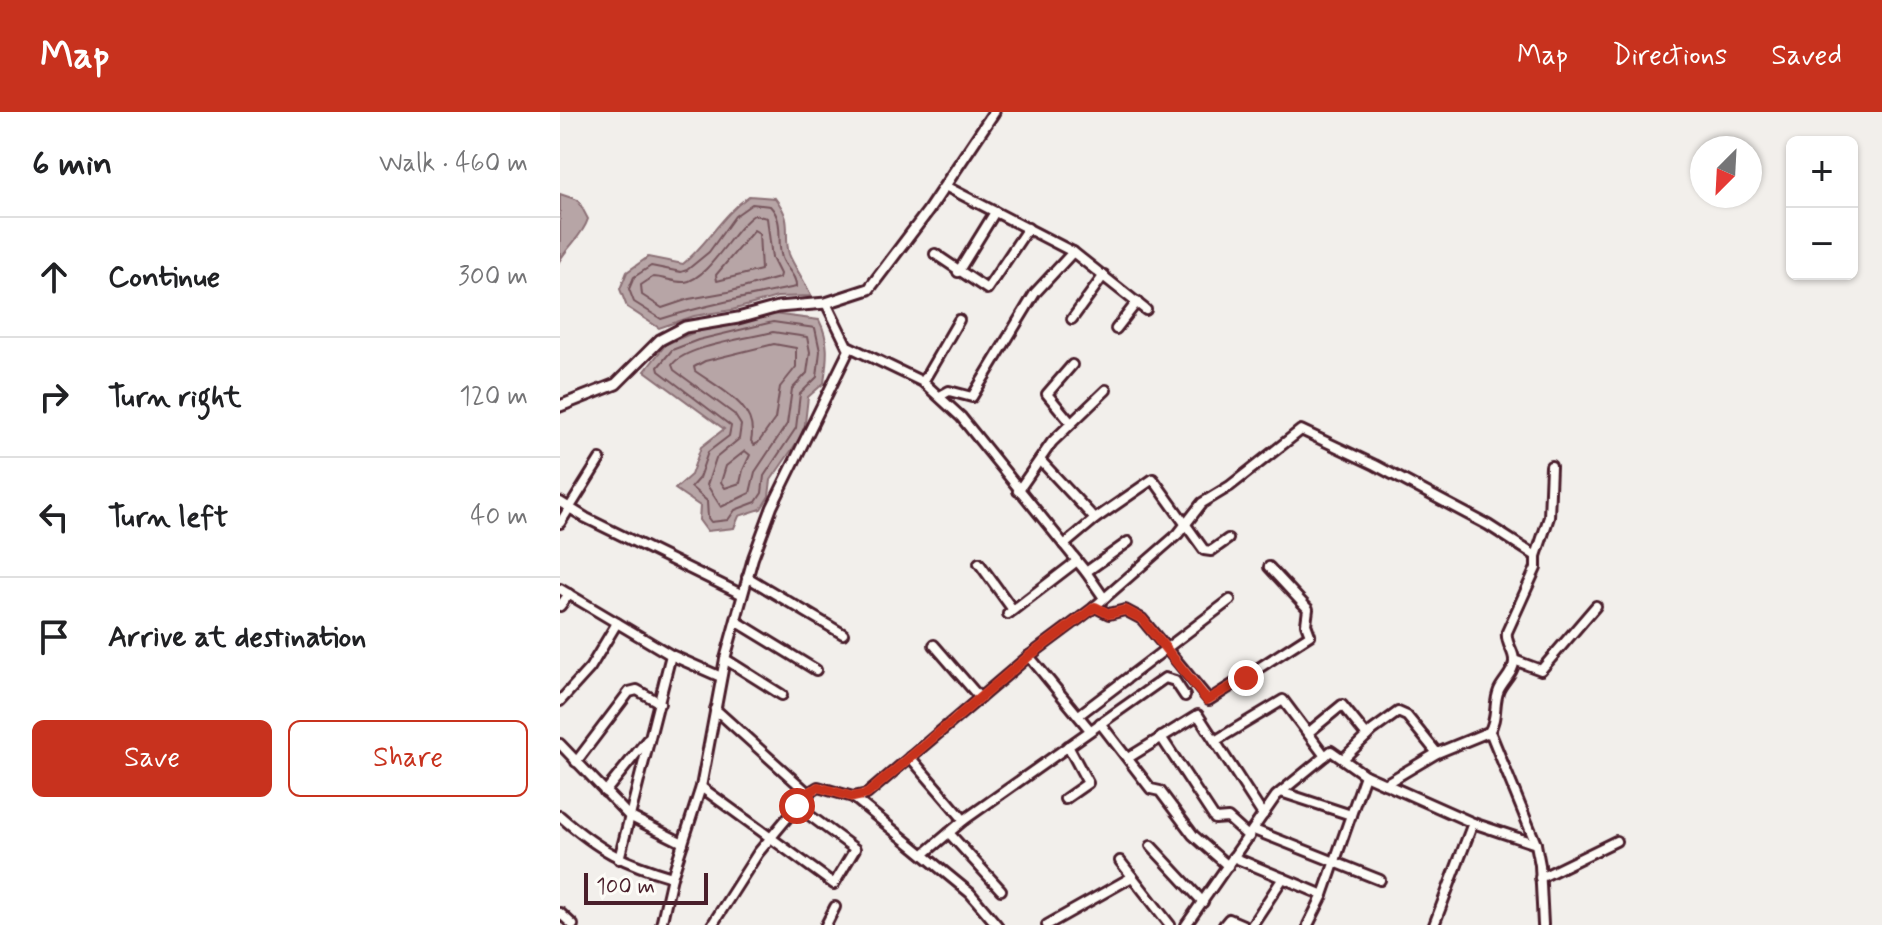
<!DOCTYPE html>
<meta charset="utf-8">
<style>
body{margin:0;font-family:Mynerve,sans-serif;background:#f6f6f6;color:#202124}
.controls{position:absolute;right:24px;top:24px;display:grid;overflow:hidden;border-radius:12px;box-shadow:0 2px 6px #0004}
.controls button{width:72px;height:72px;display:grid;place-items:center;padding:0;border:0;border-bottom:2px solid #e0e0e0;background:#fff;color:#202124;font:40px sans-serif}
.compass{position:absolute;left:1130px;top:24px;width:72px;height:72px;border-radius:50%;background:#fff;box-shadow:0 2px 6px #0004;rotate:204deg}
.scale{position:absolute;left:24px;bottom:20px;width:124px;box-sizing:border-box;padding-left:8px;border:4px solid #4a1f2b;border-top:0;font-size:22px;line-height:28px;white-space:nowrap;color:#4a1f2b;-webkit-text-stroke:6px #fdfcf7;paint-order:stroke}
.stop{position:absolute;width:24px;height:24px;margin:-18px;border:6px solid #c8321e;border-radius:50%;background:#fff}
.stop.end{background:#c8321e;border-color:#fff;box-shadow:0 2px 8px #0008}
.list{margin:0;padding:0;list-style:none}
h2{display:flex;justify-content:space-between;align-items:center;height:104px;margin:0;padding:0 32px;font-size:34px}
h2 small{font-size:26px;font-weight:400;color:#757577}
.list li{display:grid;grid-template-columns:52px 1fr auto;gap:24px;align-items:center;box-sizing:border-box;height:120px;padding:0 32px;border-top:2px solid #e0e0e0}
.list b{display:block;font-size:30px;white-space:nowrap}
.list em{font-size:26px;font-style:normal;color:#757577}
.actions{display:flex;gap:16px;padding:24px 32px}
.actions a{flex:1;padding:18px 0;border:2px solid #c8321e;border-radius:12px;text-align:center;font-size:28px;color:#c8321e}
.actions .main{background:#c8321e;color:#fff}
.icon{flex:none;width:44px;height:44px;fill:none;stroke:currentColor;stroke-width:2;stroke-linecap:round;stroke-linejoin:round}
.map{position:relative;flex:none;width:1322px;height:813px;overflow:hidden}
header{display:flex;align-items:center;gap:48px;box-sizing:border-box;height:112px;padding:0 40px;background:#c8321e;color:#fff}
header strong{font-size:38px}
nav{display:flex;gap:44px;margin-inline-start:auto;font-size:28px}
main{display:flex}
aside{flex:1;background:#fff}
.map>svg:first-child{display:block}
.water{fill:#b7a5a6;stroke:#8b6f75;stroke-width:2}
.lines{fill:none;stroke-linecap:round;stroke-linejoin:round}
.shore{stroke:#76555c;stroke-width:2}
.minor-casing{stroke:#4a1f2b;stroke-width:14}
.tertiary-casing{stroke:#4a1f2b;stroke-width:15}
.minor{stroke:#fdfcf7;stroke-width:8}
.tertiary{stroke:#fdfcf7;stroke-width:9}
.route{stroke:#c8321e;stroke-width:10}
</style>
<header>
<strong>Map</strong>
<nav><a>Map</a><a>Directions</a><a>Saved</a></nav>
</header>
<main>
<aside>
<h2>6 min<small>Walk · 460 m</small></h2>
<ul class="list">
<li><svg class="icon" aria-label="ahead" viewBox="0 0 24 24"><path d="M12 20V5M6 11l6-6 6 6"/></svg><div><b>Continue</b></div><em>300 m</em></li>
<li><svg class="icon" aria-label="right" viewBox="0 0 24 24"><path d="M7 20v-9h11M14 6l5 5-5 5"/></svg><div><b>Turn right</b></div><em>120 m</em></li>
<li><svg class="icon" aria-label="left" viewBox="0 0 24 24"><path d="M17 20v-9H6M10 6l-5 5 5 5"/></svg><div><b>Turn left</b></div><em>40 m</em></li>
<li><svg class="icon" aria-label="arrive" viewBox="0 0 24 24"><path d="M6 21V4h12l-3 4 3 4H6"/></svg><div><b>Arrive at destination</b></div></li>
</ul>
<div class="actions"><a class="main">Save</a><a>Share</a></div>
</aside>
<div class="map">
<svg width="1322" height="813" viewBox="0 0 1322 813">
<rect width="100%" height="100%" fill="#f2efeb"/>
<filter id="ink" filterUnits="userSpaceOnUse"><feTurbulence type="fractalNoise" baseFrequency=".0125" numOctaves="2"/><feDisplacementMap in="SourceGraphic" scale="16" xChannelSelector="R" yChannelSelector="G"/><feConvolveMatrix kernelMatrix="1 2 1 2 8 2 1 2 1" color-interpolation-filters="sRGB"/></filter>
<g filter="url(#ink)">
<g class="water">
<path d="M0,82l18,6 10,19c-5,16 -19,26 -28,41z"/>
<path d="M189,84l26,2c19,24 8,33 14,56 4,11 17,29 22,42l-34,1 -45,13 -38,6 -35,12 -32,-21 -7,-18 7,-17 21,-15 35,7c25,-21 39,-49 66,-68z"/>
<path d="M213,202l46,6c11,21 8,40 5,63l-16,14 -4,35 -33,48 -2,16 -8,13 -22,7 -5,12 -27,3 -8,-11 1,-14 -25,-17 16,-14 10,-28 23,-18 -79,-58 21,-27 29,-12z"/>
</g>
<g class="lines">
<g class="shore">
<path d="M192,92l18,2c15,16 6,34 12,52 4,11 15,18 14,29 -45,9 -91,18 -135,32l-27,-17 -5,-13 5,-12 17,-11 30,6 6,-2 22,-18 26,-36z"/>
<path d="M194,103l13,3 5,40 8,16 -1,4 -51,14 -39,7 -27,9 -20,-13 -1,-10 12,-8c10,0 22,6 32,5 25,-4 47,-53 69,-67z"/>
<polygon points="194,118 199,121 201,158 157,169 156,163"/>
<polygon points="213,210 255,216 260,239 257,265 240,282 236,316 204,364 202,381 196,390 175,398 168,408 151,410 148,406 147,389 131,375 139,366 148,340 169,324 171,314 99,259 98,255 112,238 138,228"/>
<path d="M213,220l34,5 3,15 -3,21 -15,16 -5,35 -32,48 -5,21 -29,14 -14,-22 9,-27 23,-19 2,-14 -7,-11 -60,-44 -2,-5c13,-19 78,-27 101,-33z"/>
<path d="M214,232l22,4v19l-16,20 -5,32 -17,24 -4,2 -3,-4c8,-35 -31,-52 -56,-70l-1,-4 11,-6z"/>
<polygon points="185,339 190,343 183,358 180,371 165,376 161,370 166,354"/>
</g>
<g class="minor-casing">
<g id="minor">
<polyline points="385,74 513,140 586,198"/>
<polyline points="375,142 427,177 468,116"/>
<polyline points="398,160 435,100"/>
<polyline points="512,207 544,163"/>
<polyline points="556,217 577,190"/>
<polyline points="290,235 363,270 401,305 526,460 544,486"/>
<polyline points="363,270 399,208"/>
<polyline points="380,284 389,279 412,285 475,181 513,140"/>
<polyline points="511,311 487,282 512,253"/>
<polyline points="480,348 535,407"/>
<polyline points="458,379 492,330 546,278"/>
<polyline points="0,390 26,406 181,482"/>
<polyline points="0,411 40,347"/>
<polyline points="504,433 535,407 593,367 644,438 651,439 668,427"/>
<polyline points="976,444 989,405 991,354"/>
<polyline points="419,451 453,498"/>
<polyline points="526,460 568,430"/>
<polyline points="187,465 283,522"/>
<polyline points="0,477 111,543 161,565"/>
<polyline points="0,494 9,482"/>
<polyline points="535,495 549,502 565,498 582,507 649,588 750,523 746,512 748,497 709,455"/>
<polyline points="448,502 517,449"/>
<polyline points="176,509 256,558"/>
<polyline points="374,533 420,586"/>
<polyline points="469,544 530,618"/>
<polyline points="165,547 222,583"/>
<polyline points="954,548 981,558 1036,494"/>
<polyline points="0,589 30,556 57,511"/>
<polyline points="155,597 248,681"/>
<polyline points="519,603 670,488"/>
<polyline points="540,611 591,677 600,679 633,723 668,754"/>
<polyline points="748,621 782,593 807,624"/>
<polyline points="601,625 655,707 668,706 689,725"/>
<polyline points="655,629 723,588 765,644"/>
<polyline points="0,632 69,704 123,731"/>
<polyline points="350,645 404,708"/>
<polyline points="568,646 638,603 703,703"/>
<polyline points="783,647 813,618 838,600 847,604 877,641"/>
<polyline points="16,650 69,580 77,578 100,591"/>
<polyline points="825,672 877,641 926,621 931,622 976,732 980,753 983,813"/>
<polyline points="141,675 274,772 295,737 237,694"/>
<polyline points="45,680 87,628"/>
<polyline points="721,680 791,703"/>
<polyline points="293,685 410,781 437,813"/>
<polyline points="505,687 528,671 508,634"/>
<path d="M0,704c39,34 63,47 112,61"/>
<polyline points="694,718 820,768"/>
<polyline points="389,721 441,778"/>
<polyline points="591,734 643,790"/>
<polyline points="365,741 404,708 605,566 615,569 625,584"/>
<polyline points="673,745 763,783"/>
<polyline points="59,747 111,543"/>
<polyline points="560,749 610,813"/>
<polyline points="980,766 1056,729"/>
<polyline points="0,801 13,813"/>
<polyline points="101,813 112,765 141,675 165,547 193,446 212,395 289,238 266,191"/>
<path d="M152,813l46,-72 50,-60 10,-6 35,10 14,-3 162,-138 63,-47 86,-75 24,-31 28,-17 71,-56 74,35 113,60 48,31v12l-29,64c-2,12 8,19 7,30 0,10 -11,19 -15,28 -6,14 -1,28 -10,42"/>
<polyline points="266,813 275,795"/>
<polyline points="487,813 572,765"/>
<polyline points="626,813 716,684 771,639 805,663 913,711 976,732"/>
<polyline points="664,813 669,807 683,813"/>
<polyline points="692,813 723,766"/>
<polyline points="748,813 763,783 805,663"/>
<polyline points="874,813 913,711"/>
</g>
</g>
<g class="tertiary-casing">
<polyline id="tertiary" points="0,294 56,272 100,228 125,215 178,206 218,195 266,191 309,177 368,99 434,0"/>
</g>
<use href="#minor" class="minor"/>
<use href="#tertiary" class="tertiary"/>
</g>
</g>
<g class="lines" filter="url(#ink)">
<polyline class="route" points="237,694 248,681 258,675 293,685 307,682 469,544 535,495 549,502 565,498 582,507 647,588 686,566"/>
</g>
</svg>
<div class="controls">
<button>+</button>
<button>−</button>
</div>
<svg class="compass" viewBox="-18 -18 36 36"><path d="M0-13l5 13h-10z" fill="#e53935"/><path d="M0 13l5-13h-10z" fill="#757577"/></svg>
<div class="scale">100 m</div>
<div class="stop" style="left:237px;top:694px"></div>
<div class="stop end" style="left:686px;top:566px"></div>
</div>
</main>
